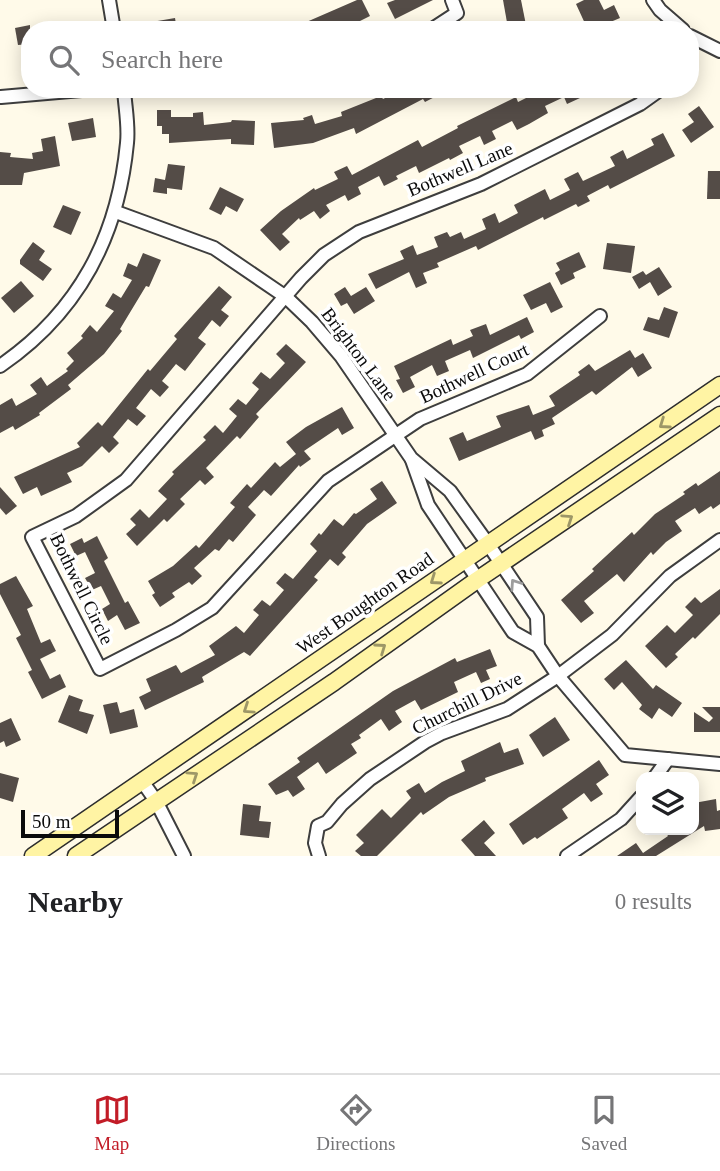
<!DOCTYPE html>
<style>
body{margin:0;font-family:Georgia,serif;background:#f2f2f2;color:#202124}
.controls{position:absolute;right:21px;bottom:21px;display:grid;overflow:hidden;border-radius:14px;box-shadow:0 4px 18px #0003}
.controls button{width:63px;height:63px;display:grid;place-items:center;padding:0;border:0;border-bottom:2px solid #e0e0e0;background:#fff;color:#202124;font:35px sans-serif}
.scale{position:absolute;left:21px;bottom:18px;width:98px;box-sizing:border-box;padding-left:7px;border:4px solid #0b0b0b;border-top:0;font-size:19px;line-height:24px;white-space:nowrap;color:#0b0b0b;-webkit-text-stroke:5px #fff;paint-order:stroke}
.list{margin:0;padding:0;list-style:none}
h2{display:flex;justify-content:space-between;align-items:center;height:91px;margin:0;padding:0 28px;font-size:30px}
h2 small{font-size:23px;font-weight:400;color:#757577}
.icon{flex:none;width:38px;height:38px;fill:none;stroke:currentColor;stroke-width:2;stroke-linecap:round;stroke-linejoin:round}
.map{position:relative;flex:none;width:720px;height:856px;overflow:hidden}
.search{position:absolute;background:#fff;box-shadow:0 4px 18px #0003;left:21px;right:21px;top:21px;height:77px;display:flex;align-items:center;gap:18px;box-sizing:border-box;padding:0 24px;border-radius:28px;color:#757577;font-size:26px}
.sheet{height:217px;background:#fff}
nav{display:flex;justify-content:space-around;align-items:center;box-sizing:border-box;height:98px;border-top:2px solid #e0e0e0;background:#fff;font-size:19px;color:#757577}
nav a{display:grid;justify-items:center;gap:4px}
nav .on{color:#c21c27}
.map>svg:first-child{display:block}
.building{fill:#544c47}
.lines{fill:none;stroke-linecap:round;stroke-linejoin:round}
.minor-casing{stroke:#3e3e3e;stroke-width:16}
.secondary-casing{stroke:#2d2d2d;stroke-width:19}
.minor{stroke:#fff;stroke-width:12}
.secondary{stroke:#fff4a4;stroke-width:16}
.oneway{stroke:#9d9767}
.oneway2{stroke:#9d9d9d}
.labels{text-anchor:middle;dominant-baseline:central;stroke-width:7;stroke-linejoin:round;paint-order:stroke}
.street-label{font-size:19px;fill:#0b0b0b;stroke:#fff}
</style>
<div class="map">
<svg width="720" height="856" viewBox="0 0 720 856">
<rect width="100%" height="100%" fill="#fffae9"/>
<g class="building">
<polygon points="357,0 362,0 370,16 354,24 357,30 288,30"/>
<polygon points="395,0 433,0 395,19 387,3"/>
<polygon points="503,0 521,0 526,25 508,28"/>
<polygon points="584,0 599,0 604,10 614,5 620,18 608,23 607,21 588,30 576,4"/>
<polygon points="175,18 177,30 140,30 140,24"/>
<polygon points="30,25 30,44 18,45 15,28"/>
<polygon points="404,89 450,89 425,102 423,99 356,134 354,128 313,143 274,148 271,123 304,120 303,118 312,115 315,124 342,116 341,112 381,96 383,99"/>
<polygon points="544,89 579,89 577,91 580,98 567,104 564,97 545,106 548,113 529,124 517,130 512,121 492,131 496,139 484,145 480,136 459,146 463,153 450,160 449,158 419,173 416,166 396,176 398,179 384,186 379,176 358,187 361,194 348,201 345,195 326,205 330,211 320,219 314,211 300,220 299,218 282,234 290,242 280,251 260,230 281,211 314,188 315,190 338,179 334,172 347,166 352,175 418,140 422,147 458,128 457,126 516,97 518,102"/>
<polygon points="699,106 714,127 691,143 682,130 694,122 688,114"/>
<polygon points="157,110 171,110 171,117 193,117 193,113 203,112 204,125 231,122 232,120 255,121 254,145 231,144 231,139 169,143 169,134 162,134 162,126 157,126"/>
<polygon points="93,118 96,137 72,141 68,123"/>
<polygon points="663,133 675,156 610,189 608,185 587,196 590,201 578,207 576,204 544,220 543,217 478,250 476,246 437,263 439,267 423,273 427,283 416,288 409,272 376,289 368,274 404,259 400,251 413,245 417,255 438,247 434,237 447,232 450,237 461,232 464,239 486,229 482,219 495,213 499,223 518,213 514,205 545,189 550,200 570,190 564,179 578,172 583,181 615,166 610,157 623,150 627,159 654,145 651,139"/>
<polygon points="55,136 60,166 24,173 22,185 0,185 0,152 11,153 10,157 33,159 32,153 43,151 41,139"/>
<polygon points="168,164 185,166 182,190 167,188 167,194 153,192 155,178 165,180"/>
<polygon points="708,171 720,171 720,199 707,199"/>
<polygon points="220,187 244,199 237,212 226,206 221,215 209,209"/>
<polygon points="63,205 81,212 71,235 53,227"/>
<polygon points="33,242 45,251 39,260 52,269 43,281 20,264 20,260"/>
<polygon points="607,243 635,246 631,273 603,269"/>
<polygon points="579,252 586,267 573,273 575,278 561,285 555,273 560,270 556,263"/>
<polygon points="143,253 161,260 149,287 146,286 120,329 122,331 104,354 68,385 71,389 39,413 40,415 15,430 13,426 0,433 0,405 12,398 16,406 37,394 30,385 41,377 47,386 68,371 66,369 74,361 67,353 83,338 81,336 90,325 97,332 114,311 105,306 113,293 121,298 132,280 123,276 128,263 137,267"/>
<polygon points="659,267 672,287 658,296 650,282 639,289 632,277 643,271 646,275"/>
<polygon points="21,281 34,296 14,313 1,298"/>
<polygon points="550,282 563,307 551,313 546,303 531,310 523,295"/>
<polygon points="219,286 232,297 221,310 229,316 220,327 212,320 198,338 206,344 185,371 176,364 162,381 169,387 160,397 151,389 136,408 146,416 137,426 128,419 113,437 119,443 109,453 102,446 82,466 67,473 72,482 41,496 37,487 23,494 14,477 80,447 77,443 98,422 102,426 148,369 150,371 177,339 174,336"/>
<polygon points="345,287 351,296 366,287 375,301 354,314 347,303 341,306 334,294"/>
<polygon points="664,307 678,312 669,338 643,330 648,317 659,320"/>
<polygon points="527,317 534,332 521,339 519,335 473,358 470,350 445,361 449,371 437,376 432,365 410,377 415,387 403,393 396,380 400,379 394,366 451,339 453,345 473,336 470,330 486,324 490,335"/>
<polygon points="286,344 306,362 256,414 259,417 240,439 237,436 206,468 214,477 205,485 200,480 180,499 185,504 167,522 164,519 137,546 126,534 136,525 130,519 140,509 149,518 167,499 158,491 174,474 172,472 206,440 203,437 215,425 223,433 237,416 229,409 238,399 246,405 259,389 252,383 261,372 270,379 285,363 276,354"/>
<polygon points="630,350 635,358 643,353 652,368 638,377 632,367 596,395 592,391 552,418 555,424 542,430 544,436 535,440 531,431 459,461 449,438 463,432 467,441 501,427 496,416 529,405 533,415 555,406 549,396 580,375 578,372 589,364 595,371"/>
<polygon points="342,407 354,428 342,435 338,428 304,451 311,459 300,467 299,465 271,496 264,490 248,507 256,515 233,542 229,539 219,551 215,549 194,568 202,576 192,585 189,582 172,593 175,597 160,607 152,595 155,593 148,581 173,566 196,545 199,548 235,507 230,503 247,484 251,488 275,462 280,467 296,454 286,442 306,427"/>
<polygon points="720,471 720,504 713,509 711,506 699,514 695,508 675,521 682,531 666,542 653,555 651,552 624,582 617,574 584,601 594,613 581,623 561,600 594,571 592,569 632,532 634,535 655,514 685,494 683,492 696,483 698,486"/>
<polygon points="382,481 397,503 367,524 342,553 346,557 338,566 330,559 314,577 318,580 250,656 244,652 202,677 204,682 145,710 139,697 151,691 146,679 176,665 181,673 215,655 209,646 236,626 244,633 259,615 253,610 262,600 270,606 284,590 276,583 285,573 293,579 317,551 310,544 319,533 321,535 334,519 343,526 354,513 356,514 377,499 370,489"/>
<polygon points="0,487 17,506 6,515 0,508"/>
<polygon points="97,536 108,558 104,561 125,603 128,601 140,623 125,630 117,615 108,621 102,609 110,604 101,586 92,590 85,578 95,573 85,552 76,556 70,544 82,538 84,543"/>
<polygon points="16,576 33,606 27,609 41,643 50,639 56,651 40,659 50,679 60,674 66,687 42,699 28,672 32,670 16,638 21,635 0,594 0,584"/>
<polygon points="720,589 720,614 695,639 693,637 675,654 678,657 666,668 645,646 667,625 675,633 693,615 685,607 695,597 701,603"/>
<polygon points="490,649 497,666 486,670 490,679 481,683 476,672 454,682 458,692 421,710 415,700 395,711 402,722 389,731 381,719 359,735 361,738 351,744 357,753 326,774 318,762 297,777 305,789 293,797 288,790 276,795 268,784 300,762 297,758 393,691 455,658 457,662"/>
<polygon points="626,660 653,689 656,685 682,703 672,717 659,708 652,719 639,709 642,705 622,682 614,690 604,679"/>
<polygon points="69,695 83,700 79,711 94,715 87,734 58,722"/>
<polygon points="117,702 120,713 134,709 138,727 110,734 103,705"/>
<polygon points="702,707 720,707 720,732 694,732 694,712 709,722 713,718"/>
<polygon points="555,717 570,740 543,757 529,735"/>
<polygon points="11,718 21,740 6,747 4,741 0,743 0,723"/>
<polygon points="500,742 504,753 518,748 524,764 485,778 486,781 449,797 423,815 421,812 377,856 361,856 355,851 364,843 356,835 382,809 391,818 411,798 406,791 419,783 425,793 442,782 465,771 461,761"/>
<polygon points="599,760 609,775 596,784 603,794 591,802 584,793 562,809 568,818 537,839 535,837 523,845 509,824"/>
<polygon points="0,773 19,778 13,802 0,798"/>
<polygon points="716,799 717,811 720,810 720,829 705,831 704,826 656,856 617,856 636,843 643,853 668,836 664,830 694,830 694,803"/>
<polygon points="243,804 261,806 259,821 271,822 269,838 240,835"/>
<polygon points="484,820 495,833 484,843 496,856 475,856 461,840"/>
</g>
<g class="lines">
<g class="minor-casing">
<g id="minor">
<polyline points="109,0 114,30"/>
<polyline points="653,0 660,10 683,30"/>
<polyline points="431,30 457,13 452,0"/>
<polyline points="690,36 720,51"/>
<polyline points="260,89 261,89"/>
<polyline points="1,97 93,89"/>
<polyline points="116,212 214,248 286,297 312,322 341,356 411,458 450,491 488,544 537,617 538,646"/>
<polyline points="600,316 527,374 420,419 328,481 212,608 176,630 100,669 32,537 76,516 126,480 301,278 324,255 359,232 481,184 640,104 661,89"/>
<path d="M0,366c79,-54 118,-129 127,-223 2,-18 -2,-36 -3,-54"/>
<polyline points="412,460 428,505 513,632 538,646 558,676 625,755 720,764"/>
<polyline points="655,777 668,759"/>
<polyline points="142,781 156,801 184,856"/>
<polyline points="319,856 315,843 318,826 327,822 342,804 370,779 425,742 442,733 507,709 558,676 612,635 670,576 720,540"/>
<polyline points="567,856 621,819 641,797"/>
</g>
</g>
<g class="secondary-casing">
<g id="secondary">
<polyline points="33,856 720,385"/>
<polyline points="76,856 334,682 477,580 720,415"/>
</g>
</g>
<use href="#minor" class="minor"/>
<use href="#secondary" class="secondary"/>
</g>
<defs><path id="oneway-chevron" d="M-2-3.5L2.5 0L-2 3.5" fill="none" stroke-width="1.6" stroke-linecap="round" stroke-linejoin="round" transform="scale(1.75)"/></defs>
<g class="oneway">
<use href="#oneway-chevron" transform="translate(664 424) rotate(145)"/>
<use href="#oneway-chevron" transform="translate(568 519) rotate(-34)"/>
<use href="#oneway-chevron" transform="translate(435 580) rotate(145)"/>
<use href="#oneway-chevron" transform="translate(381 648) rotate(-35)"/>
<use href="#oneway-chevron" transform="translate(248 709) rotate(146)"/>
<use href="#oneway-chevron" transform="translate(193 776) rotate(-34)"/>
</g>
<use class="oneway2" href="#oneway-chevron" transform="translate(515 584) rotate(-124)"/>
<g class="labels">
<g class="street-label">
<text transform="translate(460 169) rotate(-23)">Bothwell Lane</text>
<text transform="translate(359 354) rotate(53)">Brighton Lane</text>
<text transform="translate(474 373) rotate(-25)">Bothwell Court</text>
<text transform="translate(82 589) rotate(64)">Bothwell Circle</text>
<text transform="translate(365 603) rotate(-35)">West Boughton Road</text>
<text transform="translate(467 703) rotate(-26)">Churchill Drive</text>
</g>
</g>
</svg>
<div class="controls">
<button><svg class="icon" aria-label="layers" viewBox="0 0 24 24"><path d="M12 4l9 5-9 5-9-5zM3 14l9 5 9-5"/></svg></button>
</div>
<div class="scale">50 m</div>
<div class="search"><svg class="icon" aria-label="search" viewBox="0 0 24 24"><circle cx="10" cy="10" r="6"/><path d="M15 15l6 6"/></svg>Search here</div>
</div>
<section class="sheet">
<h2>Nearby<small>0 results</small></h2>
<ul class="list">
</ul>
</section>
<nav>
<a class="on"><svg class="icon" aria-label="map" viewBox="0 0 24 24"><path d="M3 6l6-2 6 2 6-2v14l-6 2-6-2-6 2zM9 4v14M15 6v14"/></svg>Map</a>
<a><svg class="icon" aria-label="directions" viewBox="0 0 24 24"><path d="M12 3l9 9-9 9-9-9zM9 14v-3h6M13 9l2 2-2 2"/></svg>Directions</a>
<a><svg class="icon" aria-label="saved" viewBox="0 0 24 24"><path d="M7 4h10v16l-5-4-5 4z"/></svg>Saved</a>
</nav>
